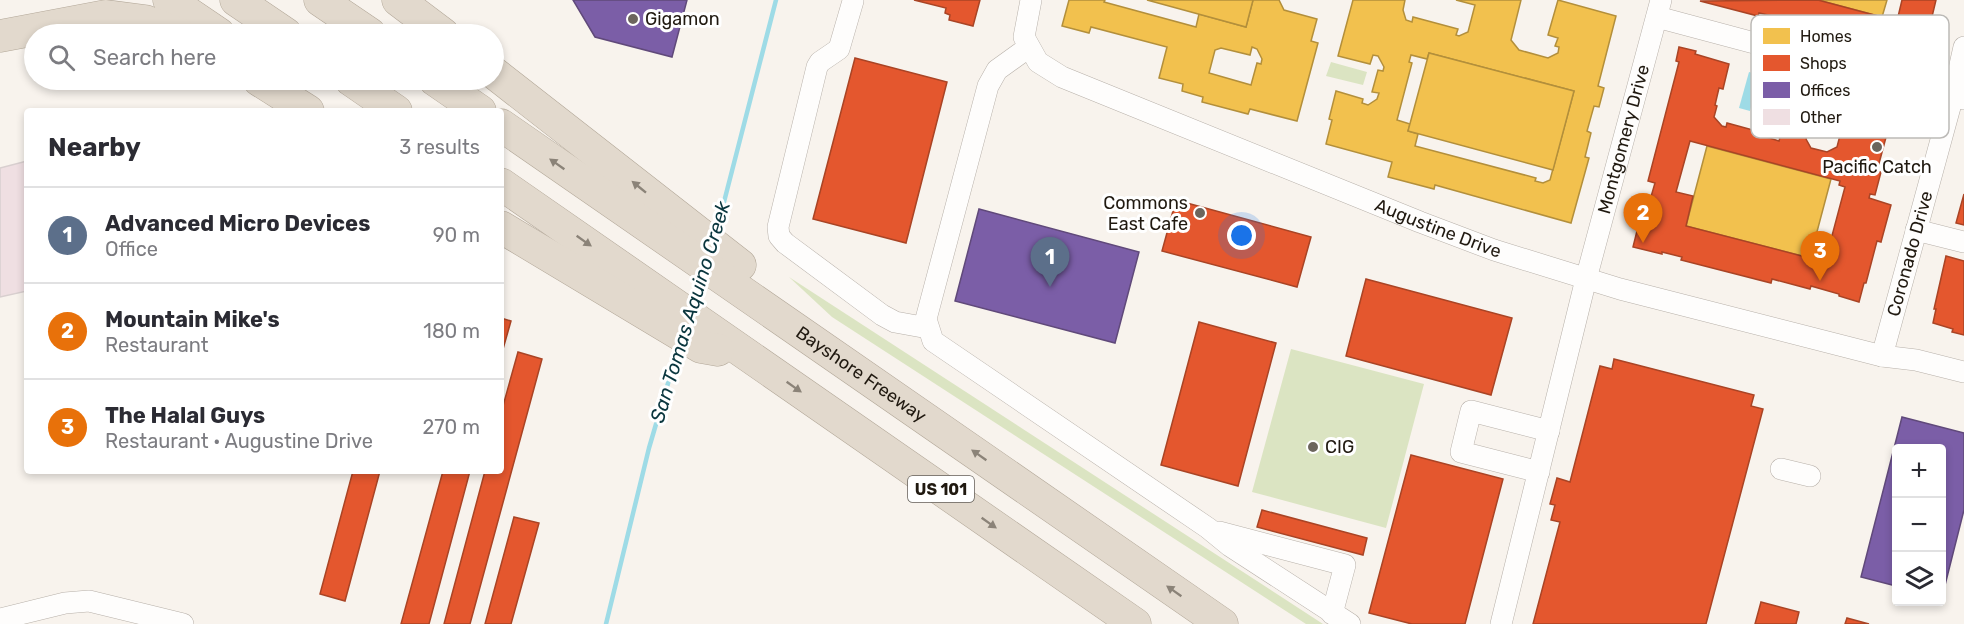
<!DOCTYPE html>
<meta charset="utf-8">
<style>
body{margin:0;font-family:Rubik,sans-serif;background:#f7f7f7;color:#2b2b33}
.controls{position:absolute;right:18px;bottom:18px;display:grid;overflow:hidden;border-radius:6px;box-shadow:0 3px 9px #0003}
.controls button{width:54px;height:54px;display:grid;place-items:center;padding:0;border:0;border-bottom:2px solid #e1e1e2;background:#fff;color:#2b2b33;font:30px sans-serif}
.you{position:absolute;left:1242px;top:236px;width:21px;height:21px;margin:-15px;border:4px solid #fff;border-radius:50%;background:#1a73e8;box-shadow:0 0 0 9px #1a73e833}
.badge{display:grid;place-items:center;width:39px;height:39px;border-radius:50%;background:#0f766e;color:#fff;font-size:20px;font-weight:700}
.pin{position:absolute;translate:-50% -50px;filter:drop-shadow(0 2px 3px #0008)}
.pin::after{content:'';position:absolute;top:32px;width:21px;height:18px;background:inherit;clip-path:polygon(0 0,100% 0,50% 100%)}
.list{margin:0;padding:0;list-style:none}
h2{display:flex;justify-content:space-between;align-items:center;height:78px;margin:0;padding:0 24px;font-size:26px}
h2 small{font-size:20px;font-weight:400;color:#7c7c81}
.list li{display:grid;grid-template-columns:39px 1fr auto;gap:18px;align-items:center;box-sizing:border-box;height:96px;padding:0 24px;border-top:2px solid #e1e1e2}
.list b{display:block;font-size:22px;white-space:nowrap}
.list p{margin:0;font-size:20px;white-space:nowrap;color:#7c7c81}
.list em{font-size:20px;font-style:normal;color:#7c7c81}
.icon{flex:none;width:33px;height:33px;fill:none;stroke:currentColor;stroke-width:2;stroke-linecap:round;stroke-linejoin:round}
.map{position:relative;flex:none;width:1964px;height:624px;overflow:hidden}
.search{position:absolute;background:#fff;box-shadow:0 3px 9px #0003;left:24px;top:24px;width:480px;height:66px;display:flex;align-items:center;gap:15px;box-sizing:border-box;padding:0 21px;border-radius:33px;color:#7c7c81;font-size:22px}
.panel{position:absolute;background:#fff;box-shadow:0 3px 9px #0003;left:24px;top:108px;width:480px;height:366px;border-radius:6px}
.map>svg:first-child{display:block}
.green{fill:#dbe4c2}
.water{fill:#9edbe6}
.homes{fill:#f2c14e;stroke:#b38f3b;stroke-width:1.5;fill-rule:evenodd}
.shops{fill:#e4572e;stroke:#a94425;stroke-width:1.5;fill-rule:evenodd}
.offices{fill:#7b5ea7;stroke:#60497a;stroke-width:1.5}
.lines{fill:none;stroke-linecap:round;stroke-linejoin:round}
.stream{stroke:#9edbe6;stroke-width:4.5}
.building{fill:#efdfe2;stroke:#d8cfcf;stroke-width:1.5}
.minor-casing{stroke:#b7b0a9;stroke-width:22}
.highway-casing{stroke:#b2a798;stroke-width:33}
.minor{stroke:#fefdfc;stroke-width:21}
.highway{stroke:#e2d9cd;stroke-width:32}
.oneway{fill:#8b8378}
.poi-dot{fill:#6c655d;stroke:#fff;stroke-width:2}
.labels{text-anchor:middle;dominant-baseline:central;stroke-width:6;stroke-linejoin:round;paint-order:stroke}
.shield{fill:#fff;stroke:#635e58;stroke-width:1.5}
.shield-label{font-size:16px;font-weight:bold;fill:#201910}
.poi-label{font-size:18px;fill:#201910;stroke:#fff;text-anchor:start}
.street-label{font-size:18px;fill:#201910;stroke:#fff}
.water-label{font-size:20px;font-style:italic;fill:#0a363e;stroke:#fff}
.key{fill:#fff;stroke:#bcbab7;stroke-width:1.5}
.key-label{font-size:16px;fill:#201910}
</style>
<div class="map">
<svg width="1964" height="624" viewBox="0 0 1964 624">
<rect width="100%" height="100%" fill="#f8f3ed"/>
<g class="green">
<polygon points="1331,62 1367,72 1363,85 1326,76"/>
<polygon points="789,277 1323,624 1306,624 832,317"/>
<polygon points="1291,349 1424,384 1386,528 1252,492"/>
</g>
<polygon class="water" points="1749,72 1760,75 1750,111 1739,108"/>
<g class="homes">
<path d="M1069,0h36l-1,2 92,25 3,-13 47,13 7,-27h26l5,10 33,9 -6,22 7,2 -21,78 -47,-12 -2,5 -46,-12 1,-5 -21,-6 1,-7 -24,-6 8,-31 -76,-20 -2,6 -27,-7zM1252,47l5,2 5,10 -1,5 -4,-1 -6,22 -42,-12 6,-23 6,-2 29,7z"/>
<polygon points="1147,0 1253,0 1246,27"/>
<path d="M1353,0h52l-2,10 3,10 6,2 1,-5 45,12 -2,6 3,1 9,-4 7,-27 -19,-5h65l-10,40 8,10 29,8 10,-5 1,-6 -4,-1 3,-8 -10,-3 10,-35 58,16 -18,70 6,2 -5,19 -5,-1 -7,25 4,2 -6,24 4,1 -18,65 -136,-38 -1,4 -46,-12 4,-15 -66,-18 6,-24 -3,-1 7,-28 27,8 -1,4 6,2 9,-6 2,-6 -7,-1 6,-22 5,1 1,-4 -6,-11 -5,-1 -3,9 -32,-8zM1429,53l145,38 -24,89 -7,3 -8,-2 1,-3 -121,-32 3,-12 -10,-3 2,-7 -13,-4 15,-57 -3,-1 2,-7 16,4z"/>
<polygon points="1818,0 1887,0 1882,17"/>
<polygon points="1429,53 1574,91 1553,170 1408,131"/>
<polygon points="1707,146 1831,179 1810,258 1686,226"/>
</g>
<g class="shops">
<polygon points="914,0 980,0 973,26 949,20 950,15 945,13 946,8"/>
<polygon points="1818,0 1897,21 1902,0 1936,0 1930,25 1935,26 1928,49 1912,60 1880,52 1881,45 1872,43 1873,41 1850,35 1848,41 1804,30 1805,27 1777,20 1777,17 1759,13 1758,16 1700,1"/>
<path d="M1679,47l17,4 -1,3 34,10 -6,25 -4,-1 -4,17 2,1 -3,11 8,9 4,1 1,-4 26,7v3l26,8 4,-16 -16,-4 6,-19 -5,-1 8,-28 18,5 -1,4 27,7 1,-5 18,5 -1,4 11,3 1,-5 22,6 1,-2 26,7 -7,25 -3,-1 -12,45 4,1 -6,23 -5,-1 -1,4 22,7 -10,37 -4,-1 -11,42h-2l-5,19 -20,-6v-2l-28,-8 -1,3 -38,-10 -1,4 -90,-23 1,-3 -20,-5v2l-29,-7 7,-28h2l4,-12h2l7,-24 -7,-2 31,-119 -3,-1zM1813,112l31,8 -7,27 -10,5 -16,-4 -5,-9zM1690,141l150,40 -1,4 6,2 -20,75 -139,-36 7,-30 -17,-4z"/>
<polygon points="855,58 947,82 906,243 813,219"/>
<polygon points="1964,194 1964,225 1956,223"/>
<polygon points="1176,200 1311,237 1297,287 1162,251"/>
<polygon points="1946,256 1964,261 1964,335 1952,332 1953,329 1933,323 1936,309 1934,309"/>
<polygon points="1366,279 1512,318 1491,395 1346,356"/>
<polygon points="501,318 511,321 501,356"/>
<polygon points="1199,322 1276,343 1238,486 1161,465"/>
<polygon points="518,352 542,359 470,624 444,624 485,471 501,471 501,413"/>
<polygon points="1614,359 1754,395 1751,406 1763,409 1706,624 1533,624 1560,522 1551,520 1555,505 1550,504 1557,478 1570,482 1600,366 1612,369"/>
<polygon points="1411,455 1503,479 1465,624 1412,624 1369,613"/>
<polygon points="353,471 380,471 345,601 320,594"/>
<polygon points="443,471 470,471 429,624 401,624"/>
<polygon points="1262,510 1367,538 1363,555 1257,527"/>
<polygon points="514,517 539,523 511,624 485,624"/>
<polygon points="1761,602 1799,612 1796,624 1755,624"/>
<polygon points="1847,618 1869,624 1845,624"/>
</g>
<g class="offices">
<polygon points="573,0 687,0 672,57 595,37"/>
<polygon points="979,209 1139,252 1115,343 955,301"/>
<polygon points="1902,417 1964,433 1964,510 1942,597 1942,448 1896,448 1896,586 1861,577"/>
</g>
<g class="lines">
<g class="stream">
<polyline points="716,233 776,0"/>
<polyline points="693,304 701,278"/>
<polyline points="606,624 649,448 679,346"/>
</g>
</g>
<polygon class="building" points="27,161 27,291 0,297 0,168"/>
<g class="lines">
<g class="minor-casing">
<g id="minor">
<path id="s1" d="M1031,0l-7,37 14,25 24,15 358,145 74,28 126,39 262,67 34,4 48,12"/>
<polyline points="853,1 839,49 820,62 817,67 778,227 779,236 785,243 882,315 895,322 928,328"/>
<polyline points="1657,17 1964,99"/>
<polyline points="1029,47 997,70 988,86 926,319 933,341 1208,528 1230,546 1350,624"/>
<polyline points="1916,230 1964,242"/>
<path id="s2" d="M1882,356l71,-260 11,-49"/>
<polyline points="1781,469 1810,476"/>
<polyline points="1539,472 1461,452 1471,411 1549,431"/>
<polyline points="1219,532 1345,565 1332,614"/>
<polyline points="0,619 65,603 89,601 183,624"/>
<path id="s3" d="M1501,624l85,-345 75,-279"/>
</g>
</g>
<g class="highway-casing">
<g id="highway">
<polyline points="169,0 219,34"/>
<polyline points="236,0 286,34"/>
<polyline points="320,0 370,34"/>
<polyline points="398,0 443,34"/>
<polyline points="0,36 106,16 145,21 179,34"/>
<polyline points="494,73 740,265"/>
<polyline points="259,80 308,111"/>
<polyline points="351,80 396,111"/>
<polyline points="435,80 480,111"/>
<path id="s4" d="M501,125l721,499"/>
<polyline points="501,184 1135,624"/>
<polyline points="501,227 701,347 718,350"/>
</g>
</g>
<use href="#minor" class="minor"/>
<use href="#highway" class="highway"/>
</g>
<defs><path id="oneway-solid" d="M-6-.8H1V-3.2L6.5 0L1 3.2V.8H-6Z" transform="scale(1.5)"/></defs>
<g class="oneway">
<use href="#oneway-solid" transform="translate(557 164) rotate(-145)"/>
<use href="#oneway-solid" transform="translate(639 187) rotate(-141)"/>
<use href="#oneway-solid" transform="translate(584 241) rotate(35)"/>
<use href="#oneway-solid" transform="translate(794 387) rotate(35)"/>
<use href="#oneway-solid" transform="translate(979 455) rotate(-145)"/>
<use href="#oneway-solid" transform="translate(989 523) rotate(35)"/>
<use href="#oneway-solid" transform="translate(1174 591) rotate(-145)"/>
</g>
<g class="poi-dot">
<circle cx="633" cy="19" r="6"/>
<circle cx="1877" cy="147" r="6"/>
<circle cx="1200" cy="213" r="6"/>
<circle cx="1313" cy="447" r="6"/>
</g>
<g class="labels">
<rect class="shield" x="908" y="476" width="66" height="26" rx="4.5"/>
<g class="shield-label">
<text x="941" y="489">US 101</text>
</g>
<g class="poi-label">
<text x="645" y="19">Gigamon</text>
<text x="1877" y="167" text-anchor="middle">Pacific Catch</text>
<text x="1188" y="203" text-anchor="end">Commons<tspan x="1188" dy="21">East Cafe</tspan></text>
<text x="1325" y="447">CIG</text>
</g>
<g class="street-label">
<text stroke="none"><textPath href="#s3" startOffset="500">Montgomery Drive</textPath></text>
<text stroke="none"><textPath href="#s1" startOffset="500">Augustine Drive</textPath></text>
<text stroke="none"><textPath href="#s2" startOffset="106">Coronado Drive</textPath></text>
<text stroke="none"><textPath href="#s4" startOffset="438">Bayshore Freeway</textPath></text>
</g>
<g class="water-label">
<text transform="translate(690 312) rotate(-73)">San Tomas Aquino Creek</text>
</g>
</g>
<rect x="1751" y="15" width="198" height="123" rx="9" class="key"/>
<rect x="1763" y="28" width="27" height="16" fill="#f2c14e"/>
<rect x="1763" y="55" width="27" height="16" fill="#e4572e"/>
<rect x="1763" y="82" width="27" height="16" fill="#7b5ea7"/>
<rect x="1763" y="109" width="27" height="16" fill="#efdfe2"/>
<g class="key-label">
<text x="1800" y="42">Homes</text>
<text x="1800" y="69">Shops</text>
<text x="1800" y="96">Offices</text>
<text x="1800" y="123">Other</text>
</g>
</svg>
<div class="controls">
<button>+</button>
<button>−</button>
<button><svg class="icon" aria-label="layers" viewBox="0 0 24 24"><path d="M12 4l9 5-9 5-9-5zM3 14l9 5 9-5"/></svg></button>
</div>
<div class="you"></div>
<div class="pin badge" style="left:1050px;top:287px;background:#5c6f8a">1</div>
<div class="pin badge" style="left:1643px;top:243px;background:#e8710a">2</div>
<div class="pin badge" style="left:1820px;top:281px;background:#e8710a">3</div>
<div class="search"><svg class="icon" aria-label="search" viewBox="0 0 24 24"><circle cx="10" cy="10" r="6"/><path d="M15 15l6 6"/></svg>Search here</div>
<section class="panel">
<h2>Nearby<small>3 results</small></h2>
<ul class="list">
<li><span class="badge" style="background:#5c6f8a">1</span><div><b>Advanced Micro Devices</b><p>Office</p></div><em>90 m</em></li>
<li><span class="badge" style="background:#e8710a">2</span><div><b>Mountain Mike's</b><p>Restaurant</p></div><em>180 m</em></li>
<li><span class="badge" style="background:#e8710a">3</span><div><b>The Halal Guys</b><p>Restaurant · Augustine Drive</p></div><em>270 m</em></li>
</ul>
</section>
</div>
